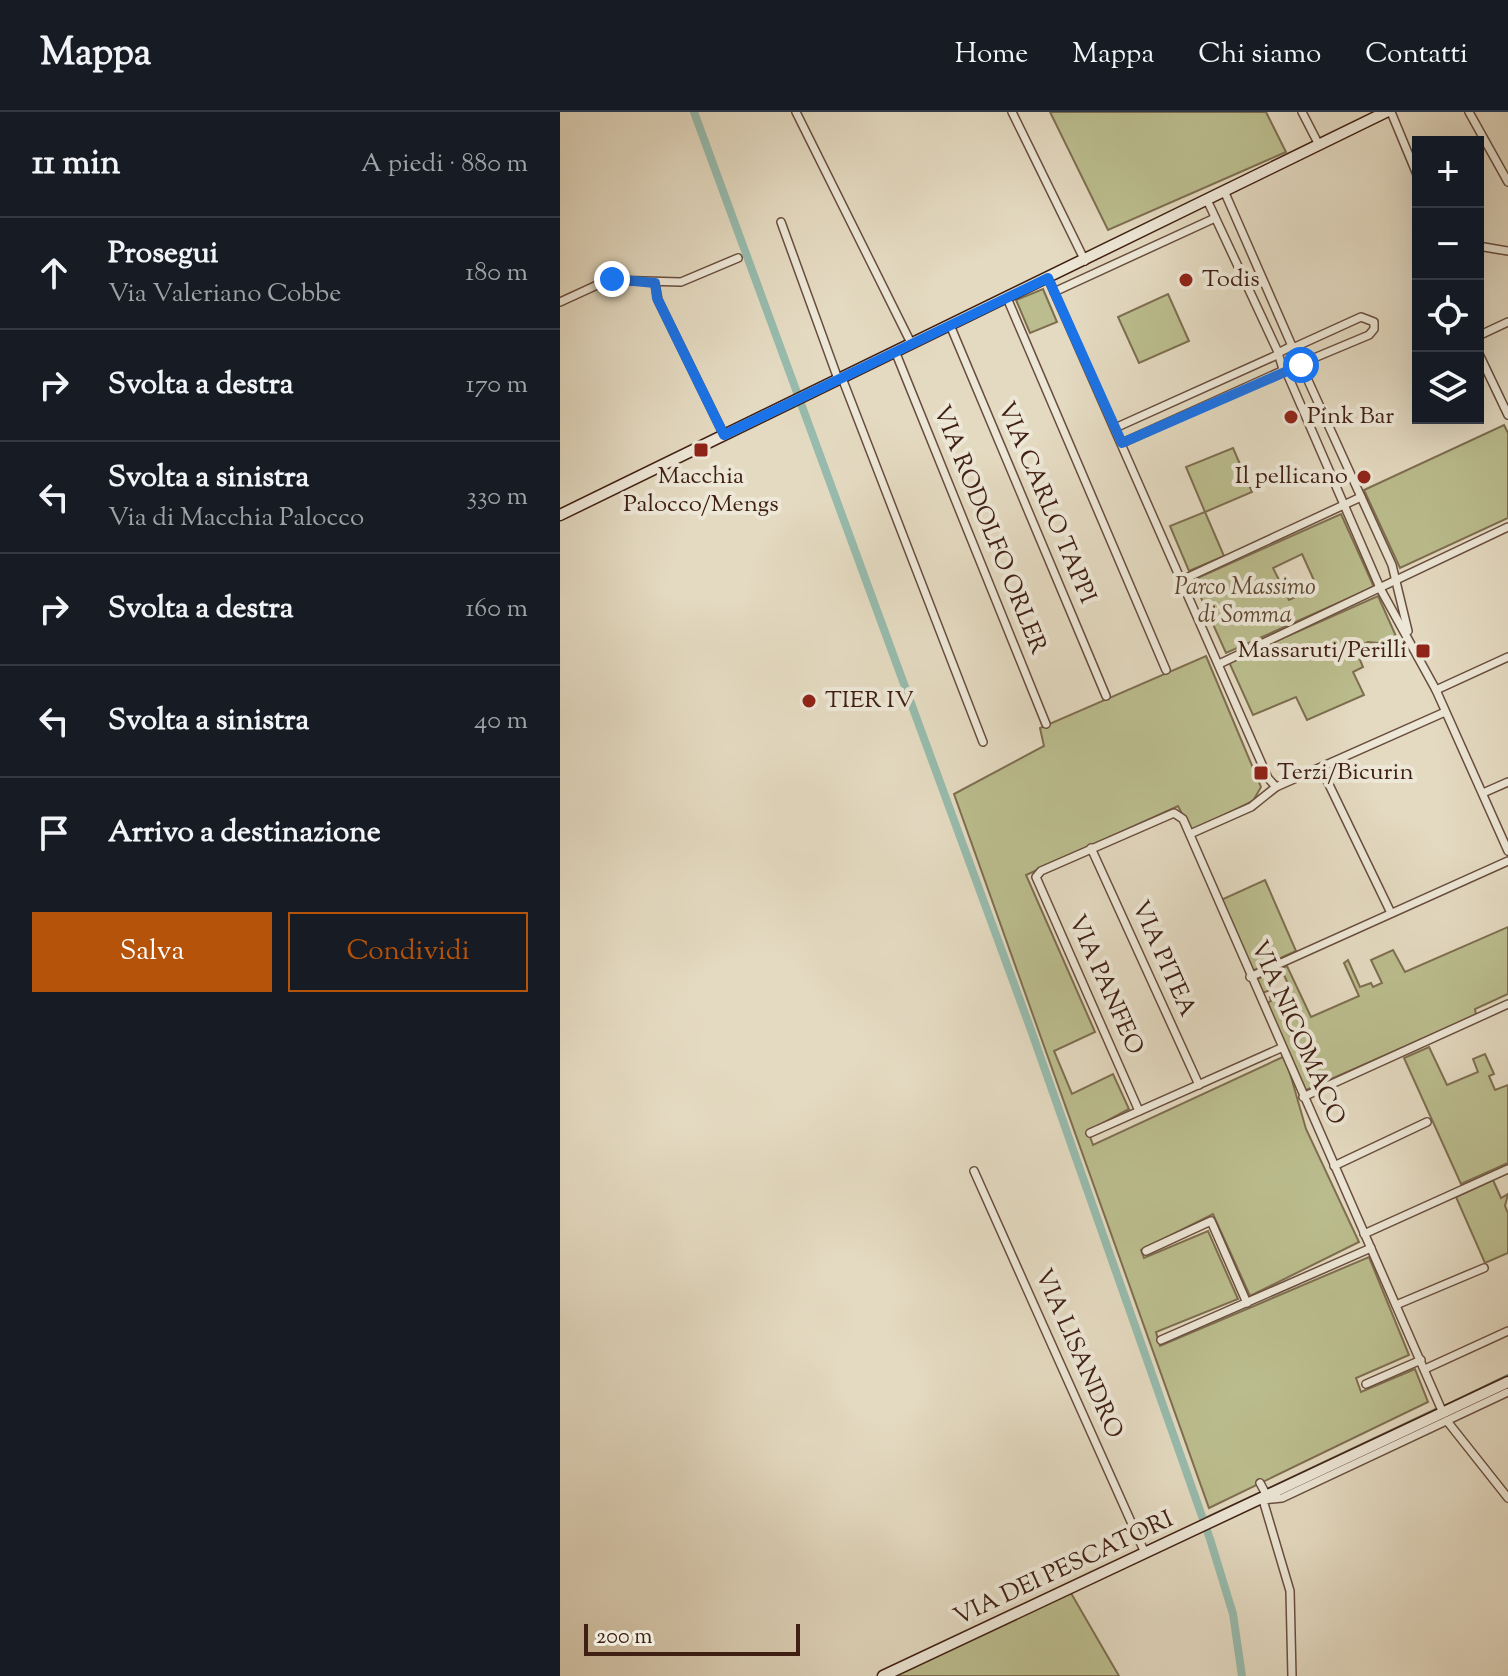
<!DOCTYPE html>
<html lang="it">
<meta charset="utf-8">
<style>
body{margin:0;font-family:"Sorts Mill Goudy",serif;background:#242831;color:#f1f3f6}
.controls{position:absolute;right:24px;top:24px;display:grid;overflow:hidden;border-radius:0px;box-shadow:0 8px 32px #0002}
.controls button{width:72px;height:72px;display:grid;place-items:center;padding:0;border:0;border-bottom:2px solid #363941;background:#171b24;color:#f1f3f6;font:40px sans-serif}
.scale{position:absolute;left:24px;bottom:20px;width:216px;box-sizing:border-box;padding-left:8px;border:4px solid #402012;border-top:0;font-size:22px;line-height:28px;white-space:nowrap;color:#402012;-webkit-text-stroke:6px #ede7d7;paint-order:stroke}
.stop{position:absolute;width:24px;height:24px;margin:-18px;border:6px solid #1a73e8;border-radius:50%;background:#fff}
.stop.end{background:#1a73e8;border-color:#fff;box-shadow:0 2px 8px #0008}
.list{margin:0;padding:0;list-style:none}
h2{display:flex;justify-content:space-between;align-items:center;height:104px;margin:0;padding:0 32px;font-size:34px}
h2 small{font-size:26px;font-weight:400;color:#9ea1a6}
.list li{display:grid;grid-template-columns:52px 1fr auto;gap:24px;align-items:center;box-sizing:border-box;height:112px;padding:0 32px;border-top:2px solid #363941}
.list b{display:block;font-size:30px;white-space:nowrap}
.list p{margin:0;font-size:26px;white-space:nowrap;color:#9ea1a6}
.list em{font-size:26px;font-style:normal;color:#9ea1a6}
.actions{display:flex;gap:16px;padding:24px 32px}
.actions a{flex:1;padding:18px 0;border:2px solid #b45309;border-radius:0px;text-align:center;font-size:28px;color:#b45309}
.actions .main{background:#b45309;color:#fff}
.icon{flex:none;width:44px;height:44px;fill:none;stroke:currentColor;stroke-width:2;stroke-linecap:round;stroke-linejoin:round}
.map{position:relative;flex:none;width:948px;height:1564px;overflow:hidden}
header{display:flex;align-items:center;gap:48px;box-sizing:border-box;height:112px;padding:0 40px;background:#171b24;border-bottom:2px solid #363941}
header strong{font-size:38px}
nav{display:flex;gap:44px;margin-inline-start:auto;font-size:28px}
main{display:flex}
aside{flex:1;background:#171b24}
.map>svg:first-child{display:block}
.green{fill:#bbbd8e;stroke:#7e6e50;stroke-width:2;fill-rule:evenodd}
.lines{fill:none;stroke-linecap:round;stroke-linejoin:round}
.stream{stroke:#747d6f;stroke-width:2}
.canal{stroke:#97bbad;stroke-width:8}
.street-casing{stroke:#694e3e;stroke-width:10}
.secondary-casing{stroke:#402012;stroke-width:13}
.street{stroke:#ede7d7;stroke-width:7}
.secondary{stroke:#ede7d7;stroke-width:10}
.route{stroke:#1a73e8;stroke-width:10}
.poi-dot{fill:#8f2418;stroke:#ede7d7;stroke-width:3}
.labels{text-anchor:middle;dominant-baseline:central;stroke-width:8;stroke-linejoin:round;paint-order:stroke}
.poi-label{font-size:24px;fill:#402012;stroke:#ede7d7;text-anchor:start}
.street-label{font-size:24px;fill:#402012;stroke:#ede7d7}
.park-label{font-size:24px;font-style:italic;fill:#5f4731;stroke:#ede7d7}
</style>
<header>
<strong>Mappa</strong>
<nav><a>Home</a><a>Mappa</a><a>Chi siamo</a><a>Contatti</a></nav>
</header>
<main>
<aside>
<h2>11 min<small>A piedi · 880 m</small></h2>
<ul class="list">
<li><svg class="icon" aria-label="ahead" viewBox="0 0 24 24"><path d="M12 20V5M6 11l6-6 6 6"/></svg><div><b>Prosegui</b><p>Via Valeriano Cobbe</p></div><em>180 m</em></li>
<li><svg class="icon" aria-label="right" viewBox="0 0 24 24"><path d="M7 20v-9h11M14 6l5 5-5 5"/></svg><div><b>Svolta a destra</b></div><em>170 m</em></li>
<li><svg class="icon" aria-label="left" viewBox="0 0 24 24"><path d="M17 20v-9H6M10 6l-5 5 5 5"/></svg><div><b>Svolta a sinistra</b><p>Via di Macchia Palocco</p></div><em>330 m</em></li>
<li><svg class="icon" aria-label="right" viewBox="0 0 24 24"><path d="M7 20v-9h11M14 6l5 5-5 5"/></svg><div><b>Svolta a destra</b></div><em>160 m</em></li>
<li><svg class="icon" aria-label="left" viewBox="0 0 24 24"><path d="M17 20v-9H6M10 6l-5 5 5 5"/></svg><div><b>Svolta a sinistra</b></div><em>40 m</em></li>
<li><svg class="icon" aria-label="arrive" viewBox="0 0 24 24"><path d="M6 21V4h12l-3 4 3 4H6"/></svg><div><b>Arrivo a destinazione</b></div></li>
</ul>
<div class="actions"><a class="main">Salva</a><a>Condividi</a></div>
</aside>
<div class="map">
<svg width="948" height="1564" viewBox="0 0 948 1564">
<rect width="100%" height="100%" fill="#e4dac1"/>
<filter id="stains"><feTurbulence type="fractalNoise" baseFrequency=".0025" numOctaves="4"/><feColorMatrix values="0 0 0 0 .2 0 0 0 0 .09 0 0 0 0 .02 0 0 0 .5 -.17"/></filter>
<radialGradient id="worn" r=".72"><stop offset=".6" stop-color="#630" stop-opacity="0"/><stop offset="1" stop-color="#630" stop-opacity=".3"/></radialGradient>
<g class="green">
<polygon points="490,0 706,0 726,40 548,118"/>
<polygon points="483,177 497,210 470,221 456,188"/>
<polygon points="608,182 629,229 579,251 558,205"/>
<polygon points="944,313 948,321 948,406 840,456 804,378"/>
<polygon points="673,336 692,380 645,400 664,444 629,459 610,414 645,400 626,355"/>
<path d="M781,402l33,73 -148,66 -33,-73zM742,442l15,33 -28,13 -16,-32z"/>
<polygon points="818,484 840,533 808,530 795,536 803,555 793,560 804,583 747,608 736,585 693,603 669,550"/>
<polygon points="646,544 701,675 693,689 635,717 630,717 618,694 466,763 535,920 494,939 512,982 553,962 569,997 528,1019 533,1033 725,944 746,1017 799,1130 690,1184 653,1102 581,1138 584,1146 648,1119 678,1187 596,1220 600,1234 809,1145 849,1243 796,1266 801,1280 855,1257 868,1290 649,1396 394,682 484,634 480,616"/>
<polygon points="705,768 736,839 692,859 661,788"/>
<polygon points="948,815 948,882 915,897 916,903 744,979 707,891 711,889 710,885 730,876 724,863 710,870 713,877 702,881 695,868 727,854 751,905 799,884 784,851 788,848 800,875 811,871 813,875 822,871 811,848 833,838 845,860"/>
<polygon points="869,935 887,973 918,960 913,947 925,942 934,962 929,964 935,978 948,973 948,1051 901,1072 844,946"/>
<polygon points="933,1068 941,1086 948,1082 945,1094 948,1101 948,1141 925,1151 896,1085"/>
<polygon points="508,1476 559,1564 323,1564"/>
</g>
<g class="lines">
<g class="stream">
<polyline points="884,1294 948,1263"/>
<polyline points="707,1377 878,1296"/>
<polyline points="643,1407 701,1380"/>
</g>
<polyline class="canal" points="134,0 471,918 650,1427 673,1502 682,1564"/>
<g class="street-casing">
<g id="street">
<polyline points="236,0 351,231"/>
<polyline points="452,0 525,149"/>
<polyline points="742,0 759,33"/>
<polyline points="831,0 858,65"/>
<polyline points="909,0 948,70"/>
<polyline points="665,81 732,234"/>
<polyline points="648,90 718,240"/>
<polyline points="221,110 278,267"/>
<polyline points="918,134 948,139"/>
<polyline points="488,166 708,666 716,675"/>
<polyline points="95,171 98,188 164,323"/>
<polyline points="494,180 655,106"/>
<polyline points="447,186 606,558"/>
<polyline points="0,190 48,168 121,170 178,146"/>
<polyline points="390,213 546,584"/>
<polyline points="918,224 948,210"/>
<polyline points="732,234 718,241 723,257 728,259 741,253"/>
<polyline points="735,235 801,205 814,210 814,217 809,223 742,251"/>
<polyline points="335,239 486,612"/>
<polyline points="918,240 948,303"/>
<polyline points="741,253 832,453 848,519"/>
<polyline points="726,259 821,478 876,578 948,739"/>
<polyline points="282,266 423,630"/>
<polyline points="555,316 717,243"/>
<polyline points="562,331 724,258"/>
<polyline points="622,468 801,385"/>
<polyline points="659,552 948,415"/>
<polyline points="876,578 948,545"/>
<polyline points="761,656 831,801"/>
<polyline points="923,681 948,670"/>
<polyline points="630,722 691,695 716,675 885,600"/>
<polyline points="531,736 639,973"/>
<polyline points="690,865 948,749"/>
<polyline points="743,985 948,892"/>
<polyline points="579,999 476,765 481,759 614,701 623,707 883,1301"/>
<polyline points="530,1021 721,936"/>
<polyline points="774,1054 867,1010"/>
<polyline points="414,1059 585,1441"/>
<polyline points="804,1122 948,1057"/>
<polyline points="586,1139 651,1109 687,1191"/>
<polyline points="836,1193 924,1156"/>
<polyline points="601,1228 811,1136"/>
<polyline points="865,1257 948,1219"/>
<polyline points="806,1272 861,1248"/>
<polyline points="887,1309 948,1386"/>
<polyline points="700,1371 707,1384"/>
<polyline points="732,1564 730,1479 703,1388 722,1386 948,1280"/>
</g>
</g>
<g class="secondary-casing">
<g id="secondary">
<polyline points="0,403 826,0"/>
<polyline points="323,1564 948,1270"/>
</g>
</g>
<use href="#street" class="street"/>
<use href="#secondary" class="secondary"/>
</g>
<g class="lines">
<polyline class="route" points="52,167 95,171 97,186 164,323 488,166 562,331 741,253"/>
</g>
<g class="poi-dot">
<circle cx="626" cy="168" r="8"/>
<circle cx="731" cy="305" r="8"/>
<rect x="133" y="330" width="16" height="16" rx="4"/>
<circle cx="804" cy="365" r="8"/>
<rect x="855" y="531" width="16" height="16" rx="4"/>
<circle cx="249" cy="589" r="8"/>
<rect x="693" y="653" width="16" height="16" rx="4"/>
</g>
<g class="labels">
<g class="poi-label">
<text x="642" y="168">Todis</text>
<text x="747" y="305">Pink Bar</text>
<text x="141" y="365" text-anchor="middle">Macchia<tspan x="141" dy="28">Palocco/Mengs</tspan></text>
<text x="788" y="365" text-anchor="end">Il pellicano</text>
<text x="847" y="539" text-anchor="end">Massaruti/Perilli</text>
<text x="265" y="589">TIER IV</text>
<text x="717" y="661">Terzi/Bicurin</text>
</g>
<g class="street-label">
<text transform="translate(486 391) rotate(67)">VIA CARLO TAPPI</text>
<text transform="translate(429 418) rotate(68)">VIA RODOLFO ORLER</text>
<text transform="translate(603 847) rotate(66)">VIA PITEA</text>
<text transform="translate(545 873) rotate(66)">VIA PANFEO</text>
<text transform="translate(737 921) rotate(66)">VIA NICOMACO</text>
<text transform="translate(518 1242) rotate(66)">VIA LISANDRO</text>
<text transform="translate(504 1457) rotate(-25)">VIA DEI PESCATORI</text>
</g>
<g class="park-label">
<text x="685" y="476">Parco Massimo<tspan x="685" dy="28">di Somma</tspan></text>
</g>
</g>
<rect width="100%" height="100%" filter="url(#stains)"/>
<rect width="100%" height="100%" fill="url(#worn)"/>
</svg>
<div class="controls">
<button>+</button>
<button>−</button>
<button><svg class="icon" aria-label="locate" viewBox="0 0 24 24"><circle cx="12" cy="12" r="6"/><path d="M12 2v4M12 18v4M2 12h4M18 12h4"/></svg></button>
<button><svg class="icon" aria-label="layers" viewBox="0 0 24 24"><path d="M12 4l9 5-9 5-9-5zM3 14l9 5 9-5"/></svg></button>
</div>
<div class="scale">200 m</div>
<div class="stop" style="left:741px;top:253px"></div>
<div class="stop end" style="left:52px;top:167px"></div>
</div>
</main>
